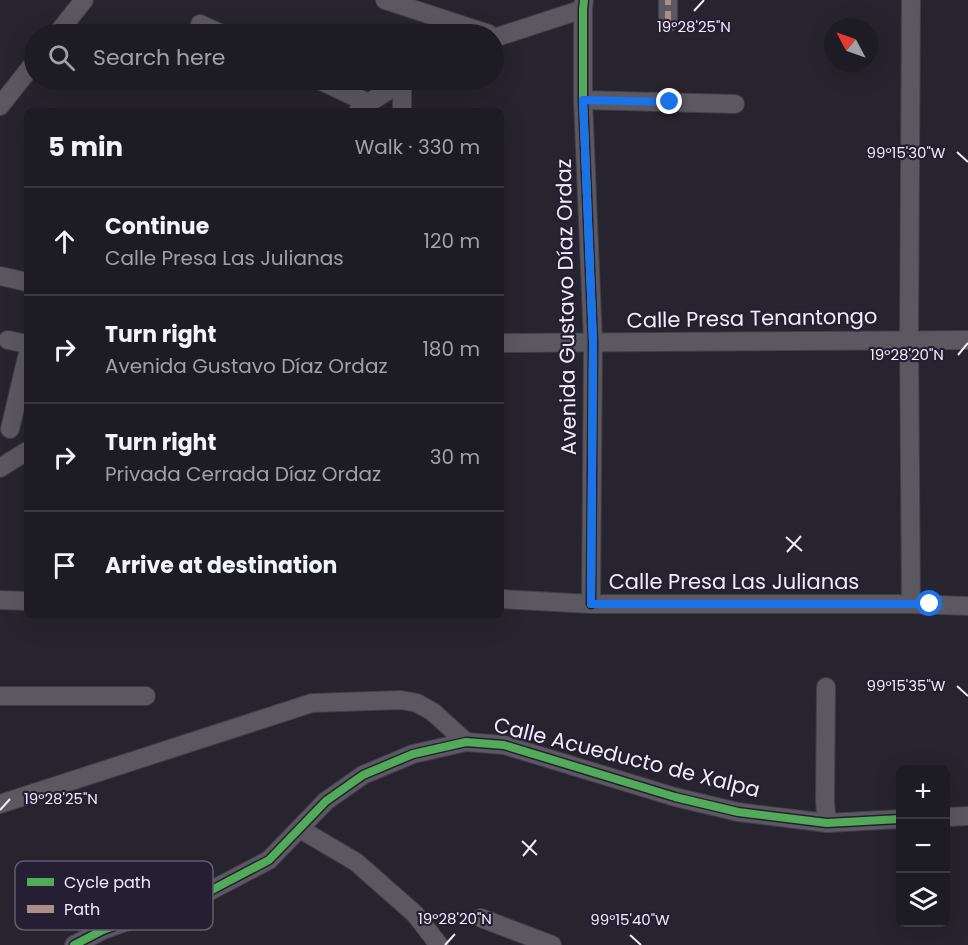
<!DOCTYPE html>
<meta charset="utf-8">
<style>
body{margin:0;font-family:Poppins,sans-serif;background:#25242b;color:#f1f3f6}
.controls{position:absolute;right:18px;bottom:18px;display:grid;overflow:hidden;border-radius:9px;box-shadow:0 6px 24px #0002}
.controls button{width:54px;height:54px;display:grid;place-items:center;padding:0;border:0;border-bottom:2px solid #3b3941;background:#1d1b23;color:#f1f3f6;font:30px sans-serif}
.compass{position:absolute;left:824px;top:18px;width:54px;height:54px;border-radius:50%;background:#1d1b23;box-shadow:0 6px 24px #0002;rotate:311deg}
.stop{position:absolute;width:18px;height:18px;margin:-14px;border:4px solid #1a73e8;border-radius:50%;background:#fff}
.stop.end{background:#1a73e8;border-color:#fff;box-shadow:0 2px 6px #0008}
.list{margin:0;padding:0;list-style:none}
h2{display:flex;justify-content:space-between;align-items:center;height:78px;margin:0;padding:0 24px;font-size:26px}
h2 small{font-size:20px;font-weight:400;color:#a0a1a6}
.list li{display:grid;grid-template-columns:39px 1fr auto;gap:18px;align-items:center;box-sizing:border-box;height:108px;padding:0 24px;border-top:2px solid #3b3941}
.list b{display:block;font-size:22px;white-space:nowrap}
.list p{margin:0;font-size:20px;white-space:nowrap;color:#a0a1a6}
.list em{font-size:20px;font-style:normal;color:#a0a1a6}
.icon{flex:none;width:33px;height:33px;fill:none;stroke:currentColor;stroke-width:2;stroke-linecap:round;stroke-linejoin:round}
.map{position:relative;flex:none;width:968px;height:945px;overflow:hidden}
.search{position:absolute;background:#1d1b23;box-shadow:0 6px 24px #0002;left:24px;top:24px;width:480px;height:66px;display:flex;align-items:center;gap:15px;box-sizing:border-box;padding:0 21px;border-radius:33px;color:#a0a1a6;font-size:22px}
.panel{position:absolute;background:#1d1b23;box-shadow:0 6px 24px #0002;left:24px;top:108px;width:480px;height:510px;border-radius:9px}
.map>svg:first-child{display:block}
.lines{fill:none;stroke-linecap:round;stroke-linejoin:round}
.minor-casing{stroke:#413e47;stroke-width:20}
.minor{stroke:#5b5862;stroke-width:18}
.quiet{stroke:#ac8f84;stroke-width:6;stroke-dasharray:12 6;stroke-linecap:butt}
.cycleway-casing{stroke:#261f33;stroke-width:11}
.cycleway{stroke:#51ab58;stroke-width:8}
.route{stroke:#1a73e8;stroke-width:8}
.ticks{fill:none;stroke:#f1ecfa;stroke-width:2}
.labels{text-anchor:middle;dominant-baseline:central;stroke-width:4.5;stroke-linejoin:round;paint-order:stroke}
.street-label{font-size:21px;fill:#f1ecfa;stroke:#261f33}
.key{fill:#261f33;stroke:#635c6f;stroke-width:1.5}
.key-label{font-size:16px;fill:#f1ecfa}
.ticks-label{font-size:15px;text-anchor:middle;fill:#f1ecfa;stroke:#261f33;stroke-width:4.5;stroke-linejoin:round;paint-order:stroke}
</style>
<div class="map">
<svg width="968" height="945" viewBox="0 0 968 945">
<rect width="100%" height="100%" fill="#27242f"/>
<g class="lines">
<g class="minor-casing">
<g id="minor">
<polyline points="385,0 489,34"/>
<polyline points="584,0 583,9 583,100 593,342 591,604"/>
<polyline points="668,23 668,0"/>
<polyline points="200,24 222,34"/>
<polyline points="57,34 84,0"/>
<polyline points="494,38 583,9"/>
<polyline points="319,80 368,103"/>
<polyline points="583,100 735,104"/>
<polyline points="0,106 34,63"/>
<polyline points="358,111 368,103 406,80"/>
<polyline points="402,111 402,81"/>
<polyline points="0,276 27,282"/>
<polyline points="8,340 27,344"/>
<polyline points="501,343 968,340"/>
<polyline points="10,429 27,357"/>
<polyline points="0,468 27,451"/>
<polyline points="501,599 591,604 911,604 968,606"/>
<polyline points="0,600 27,601"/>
<polyline points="911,604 909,339 911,0"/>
<polyline points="826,687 825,802 827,823"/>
<polyline points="0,696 146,696"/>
<polyline points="0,804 312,703 401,700 417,703 433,712 466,742"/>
<polyline points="946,817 968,816"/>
<polyline points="300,829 356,862 415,914 439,945"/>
<polyline points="481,918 552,945"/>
<polyline points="74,945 103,930 208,892 269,860 326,801 363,775 413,754 466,742 504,745 675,797 738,812 827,823 900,819"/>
</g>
</g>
<use href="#minor" class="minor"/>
<polyline class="quiet" points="668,23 668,0"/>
<g class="cycleway-casing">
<g id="cycleway">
<polyline points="584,0 583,9 583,100 593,342 591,604"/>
<polyline points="74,945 103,930 208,892 269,860 326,801 363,775 413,754 466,742 504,745 675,797 738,812 827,823 900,819"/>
</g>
</g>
<use href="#cycleway" class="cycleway"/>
</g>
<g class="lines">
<polyline class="route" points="670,102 583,100 593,342 591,604 930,604"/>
</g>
<path class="ticks" d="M694,11l10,-11M957,152l11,10M958,355l10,-12M786,537l16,14M787,552l14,-16M957,686l11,10M0,810l10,-11M522,841l15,14M523,856l13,-16M630,935l11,10M445,945l10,-11"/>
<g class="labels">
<g class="street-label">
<text transform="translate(566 307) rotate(-91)">Avenida Gustavo Díaz Ordaz</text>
<text transform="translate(752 318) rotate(-1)">Calle Presa Tenantongo</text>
<text x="734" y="581">Calle Presa Las Julianas</text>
<text transform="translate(627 757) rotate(14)">Calle Acueducto de Xalpa</text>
</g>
</g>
<rect x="15" y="861" width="198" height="69" rx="9" class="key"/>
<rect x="27" y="878" width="27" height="8" fill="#51ab58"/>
<rect x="27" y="905" width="27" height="8" fill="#ac8f84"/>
<g class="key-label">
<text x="64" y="888">Cycle path</text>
<text x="64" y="915">Path</text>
</g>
<g class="ticks-label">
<text x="694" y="32">19°28'25"N</text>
<text x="906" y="158">99°15'30"W</text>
<text x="907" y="360">19°28'20"N</text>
<text x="906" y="691">99°15'35"W</text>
<text x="61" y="804">19°28'25"N</text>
<text x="455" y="924">19°28'20"N</text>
<text x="630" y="925">99°15'40"W</text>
</g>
</svg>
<div class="controls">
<button>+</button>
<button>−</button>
<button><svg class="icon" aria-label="layers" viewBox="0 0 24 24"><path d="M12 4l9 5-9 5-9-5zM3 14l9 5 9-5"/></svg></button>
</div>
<svg class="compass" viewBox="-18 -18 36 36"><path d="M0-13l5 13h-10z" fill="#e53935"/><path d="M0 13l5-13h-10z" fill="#a0a1a6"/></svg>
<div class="stop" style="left:930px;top:604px"></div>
<div class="stop end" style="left:670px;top:102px"></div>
<div class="search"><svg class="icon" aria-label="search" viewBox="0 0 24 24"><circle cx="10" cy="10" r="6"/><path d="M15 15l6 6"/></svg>Search here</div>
<section class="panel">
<h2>5 min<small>Walk · 330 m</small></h2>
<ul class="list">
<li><svg class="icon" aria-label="ahead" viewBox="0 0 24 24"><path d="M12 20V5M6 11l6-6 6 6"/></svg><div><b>Continue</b><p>Calle Presa Las Julianas</p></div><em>120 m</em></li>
<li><svg class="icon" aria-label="right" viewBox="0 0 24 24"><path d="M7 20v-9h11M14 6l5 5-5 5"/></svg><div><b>Turn right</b><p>Avenida Gustavo Díaz Ordaz</p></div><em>180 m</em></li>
<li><svg class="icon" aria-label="right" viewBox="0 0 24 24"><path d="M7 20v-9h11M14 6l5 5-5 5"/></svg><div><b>Turn right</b><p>Privada Cerrada Díaz Ordaz</p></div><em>30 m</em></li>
<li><svg class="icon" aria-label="arrive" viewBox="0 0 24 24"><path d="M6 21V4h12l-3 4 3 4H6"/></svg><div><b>Arrive at destination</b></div></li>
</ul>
</section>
</div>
